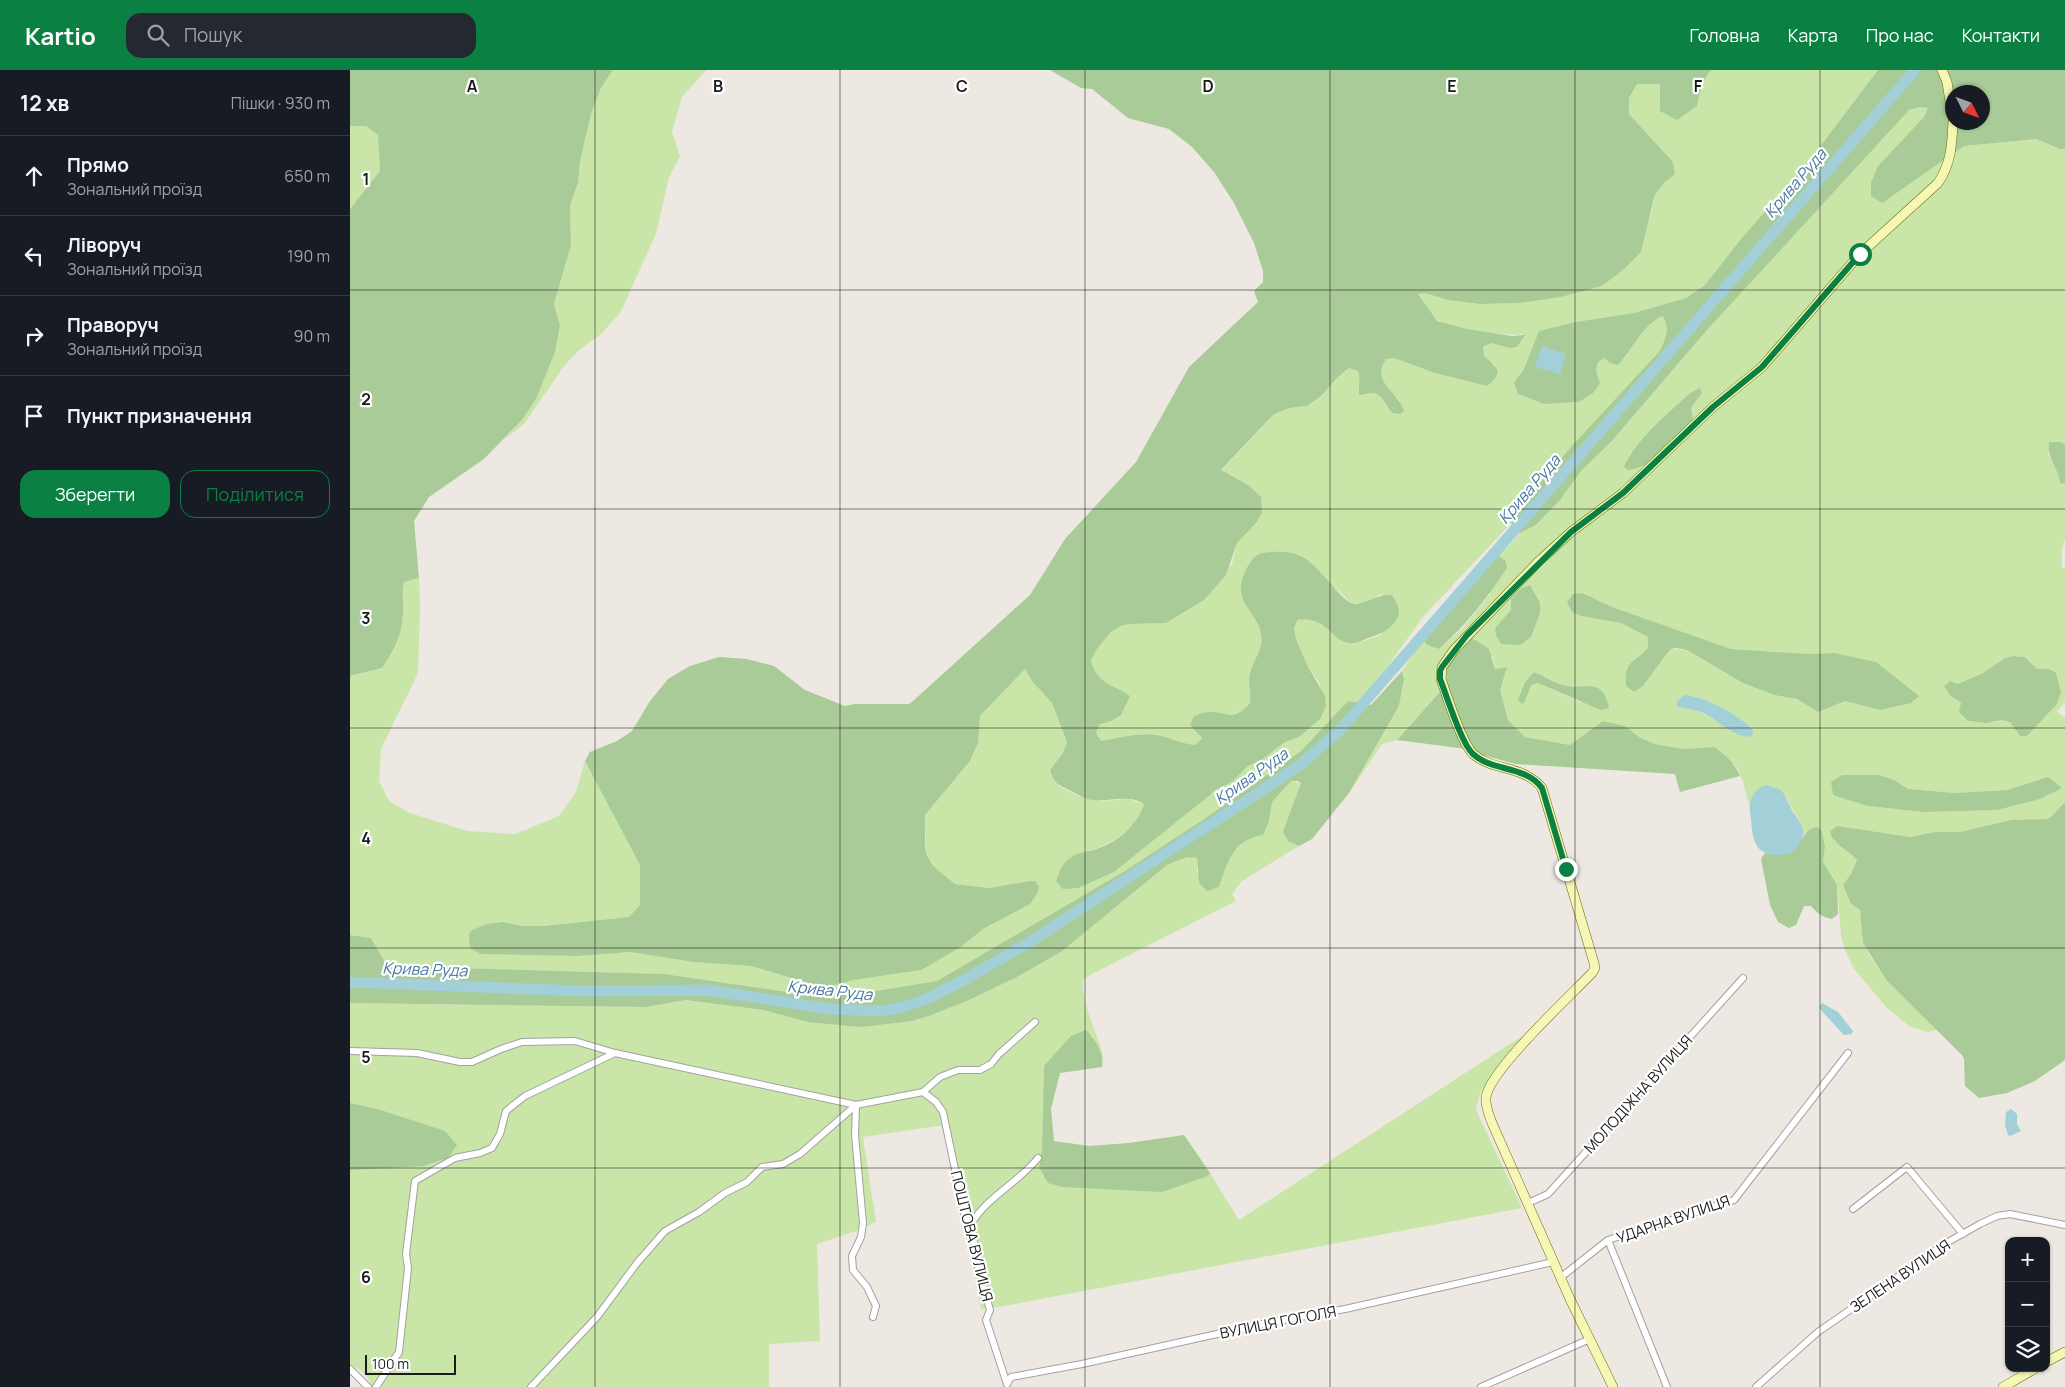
<!DOCTYPE html>
<html lang="uk">
<meta charset="utf-8">
<style>
body{margin:0;font-family:Manrope,sans-serif;background:#242831;color:#f1f3f6}
.controls{position:absolute;right:15px;bottom:15px;display:grid;overflow:hidden;border-radius:10px;box-shadow:0 1px 4px #0004}
.controls button{width:45px;height:45px;display:grid;place-items:center;padding:0;border:0;border-bottom:1px solid #363941;background:#171b24;color:#f1f3f6;font:25px sans-serif}
.compass{position:absolute;left:1595px;top:15px;width:45px;height:45px;border-radius:50%;background:#171b24;box-shadow:0 1px 4px #0004;rotate:132deg}
.scale{position:absolute;left:15px;bottom:12px;width:91px;box-sizing:border-box;padding-left:5px;border:2px solid #1b1b1b;border-top:0;font-size:14px;line-height:18px;white-space:nowrap;color:#1b1b1b;-webkit-text-stroke:4px #fff;paint-order:stroke}
.stop{position:absolute;width:15px;height:15px;margin:-11px;border:4px solid #0b8043;border-radius:50%;background:#fff}
.stop.end{background:#0b8043;border-color:#fff;box-shadow:0 1px 5px #0008}
.list{margin:0;padding:0;list-style:none}
h2{display:flex;justify-content:space-between;align-items:center;height:65px;margin:0;padding:0 20px;font-size:21px}
h2 small{font-size:16px;font-weight:400;color:#9ea1a6}
.list li{display:grid;grid-template-columns:32px 1fr auto;gap:15px;align-items:center;box-sizing:border-box;height:80px;padding:0 20px;border-top:1px solid #363941}
.list b{display:block;font-size:19px;white-space:nowrap}
.list p{margin:0;font-size:16px;white-space:nowrap;color:#9ea1a6}
.list em{font-size:16px;font-style:normal;color:#9ea1a6}
.actions{display:flex;gap:10px;padding:15px 20px}
.actions a{flex:1;padding:11px 0;border:1px solid #0b8043;border-radius:15px;text-align:center;font-size:18px;color:#0b8043}
.actions .main{background:#0b8043;color:#fff}
.icon{flex:none;width:28px;height:28px;fill:none;stroke:currentColor;stroke-width:2;stroke-linecap:round;stroke-linejoin:round}
.map{position:relative;flex:none;width:1715px;height:1317px;overflow:hidden}
header{display:flex;align-items:center;gap:30px;box-sizing:border-box;height:70px;padding:0 25px;background:#0b8043;color:#fff}
header strong{font-size:24px}
nav{display:flex;gap:28px;margin-inline-start:auto;font-size:18px}
.search{width:350px;height:45px;background:#242831;display:flex;align-items:center;gap:12px;box-sizing:border-box;padding:0 18px;border-radius:15px;color:#9ea1a6;font-size:19px}
main{display:flex}
aside{flex:1;background:#171b24}
.map>svg:first-child{display:block}
.grass{fill:#c9e6a8;fill-rule:evenodd}
.forest{fill:#a8cb97;fill-rule:evenodd}
.water{fill:#a3cfd9}
.lines{fill:none;stroke-linecap:round;stroke-linejoin:round}
.river{stroke:#a3cfd9;stroke-width:11}
.street-casing{stroke:#a2a2a2;stroke-width:8}
.secondary-casing{stroke:#666d08;stroke-width:10}
.street{stroke:#fff;stroke-width:6}
.secondary{stroke:#f6f7b5;stroke-width:9}
.route{stroke:#0b8043;stroke-width:6}
.grid{fill:none;stroke:#1b1b1b;stroke-width:1;stroke-opacity:0.55}
.labels{text-anchor:middle;dominant-baseline:central;stroke-width:4.5;stroke-linejoin:round;paint-order:stroke}
.street-label{font-size:15px;fill:#1b1b1b;stroke:#fff}
.water-label{font-size:16px;font-style:italic;fill:#4978a0;stroke:#fff}
.grid-label{font-size:16px;text-anchor:middle;font-weight:bold;fill:#1b1b1b;stroke:#fff;stroke-width:4.5;stroke-linejoin:round;paint-order:stroke}
</style>
<header>
<strong>Kartio</strong>
<div class="search"><svg class="icon" aria-label="search" viewBox="0 0 24 24"><circle cx="10" cy="10" r="6"/><path d="M15 15l6 6"/></svg>Пошук</div>
<nav><a>Головна</a><a>Карта</a><a>Про нас</a><a>Контакти</a></nav>
</header>
<main>
<aside>
<h2>12 хв<small>Пішки · 930 m</small></h2>
<ul class="list">
<li><svg class="icon" aria-label="ahead" viewBox="0 0 24 24"><path d="M12 20V5M6 11l6-6 6 6"/></svg><div><b>Прямо</b><p>Зональний проїзд</p></div><em>650 m</em></li>
<li><svg class="icon" aria-label="left" viewBox="0 0 24 24"><path d="M17 20v-9H6M10 6l-5 5 5 5"/></svg><div><b>Ліворуч</b><p>Зональний проїзд</p></div><em>190 m</em></li>
<li><svg class="icon" aria-label="right" viewBox="0 0 24 24"><path d="M7 20v-9h11M14 6l5 5-5 5"/></svg><div><b>Праворуч</b><p>Зональний проїзд</p></div><em>90 m</em></li>
<li><svg class="icon" aria-label="arrive" viewBox="0 0 24 24"><path d="M6 21V4h12l-3 4 3 4H6"/></svg><div><b>Пункт призначення</b></div></li>
</ul>
<div class="actions"><a class="main">Зберегти</a><a>Поділитися</a></div>
</aside>
<div class="map">
<svg width="1715" height="1317" viewBox="0 0 1715 1317">
<rect width="100%" height="100%" fill="#ede8e1"/>
<g class="grass">
<polygon points="263,0 356,0 332,27 322,62 330,86 319,107 306,164 270,243 250,265 229,280 214,296 174,354 154,370 171,351 210,255 204,234 221,175 220,135 228,113 230,91 241,44 251,18"/>
<path d="M1362,0h166l-72,95 -65,74 -36,46 -19,13 -52,15 -59,9 -36,10 -15,37 -10,15 4,10 26,10 35,-2 21,-19 -4,-12 2,-9 7,-4 19,1c10,-16 21,-34 38,-43 9,11 3,25 -3,36l-145,162 -3,9 -89,95 -44,62 -21,23 -9,-2 -47,50 -97,68 -79,52 -188,110 -68,11 -61,3 -144,-21 -277,-8 -16,-28 -21,-3v-259l32,-8c11,-16 21,-34 21,-55 0,-12 -2,-18 1,-31l15,-4 1,29 -2,66 -37,76 -2,32 10,20 21,12 57,18 48,3 44,-18 17,-24 9,-31 55,104v40l-11,12 -86,9h-21l-19,-4 28,32 47,2 52,-4 63,10 58,4 74,22 136,-41 22,-18 47,-25 5,-23h-5l-41,7 -34,-4 -22,-18 -7,-13 -1,-38 45,-54 8,-18 2,-27 46,-48 6,13 20,22 15,39 -4,11 -13,17 10,17 21,10 20,4 28,-2 15,5c-9,32 -44,44 -73,53l-15,24 176,-99 16,-16 15,-7 22,-17 14,-5 21,-18v-35l-13,-19 -11,-26 -2,-11 5,-8c30,-4 33,22 51,23 11,1 21,-6 31,-8l1,-41 -20,10 -12,-2 -47,-45 -56,49 7,8 8,21 -1,15 -11,24v29c-15,16 -22,12 -42,9l-18,13 12,13 -7,7c-14,-1 -25,-8 -39,-10 -17,-3 -38,3 -55,6l-5,-8 5,-10 10,-2 11,-30c-16,-7 -27,-13 -31,-31l6,-11 14,-17 10,-6 8,-2 37,-1 38,-23 28,-36 5,-21 19,-20 -8,-38 -27,-14 53,-57 15,-6 18,-2 14,-10 17,-19 11,-9 9,3 3,9 -3,8 6,7 11,-2 6,4 5,9 14,-5c-13,-14 -25,-23 -14,-42l8,-1 41,15 52,13 9,-20 -12,-10 -1,-9 8,-4 18,5 14,-14c-14,3 -77,-6 -87,-15 -7,-6 -12,-17 -18,-25l7,-1 23,7 32,4 40,-1 41,-6 41,-11 20,-15 29,-56 4,-21 10,-12 8,-20 -44,-48v-16l8,-14h24v27l36,-5c3,-12 5,-28 15,-36z"/>
<path d="M1570,37l8,1 -4,9 -46,49 4,36 82,-56 72,-7 24,10h5v295l-5,-2 -12,12 11,20 1,9 5,1v54l-3,13v16l3,1v134l-8,9 8,7v84l-14,15 -5,2 -35,1 -51,12h-25l-25,5 -72,-11 -4,15 17,11 6,8 -6,14 -8,11 8,19 9,6 3,33 7,13 17,25 50,49 -10,2 -18,-6 -22,-18 -33,-39 -9,-19 -4,-14 -4,-51 -14,-23 2,-16 -12,-18 -11,8c2,-15 -10,-24 -15,-38l-33,-4 -5,11 -6,-23 -7,-16 -21,-19 -31,2 -30,-5 -15,-7 -14,-11 -22,-5 -33,24 -45,-8 -17,-17 -8,-30 6,-23 -11,2 -2,-13 -46,28 -50,56 -15,4 -33,49 50,-87 5,-27 -2,-8 21,-32 4,6 12,4 23,-20 27,-34 16,-35 -8,-5 8,-5 15,-17 16,-8 24,-25 21,-29 30,-29 96,-112 170,-187 32,-33zM1340,323h12l-11,15 -62,49 13,-17zM1234,523l28,14 119,42 77,5 26,-1 46,57 -35,-9 -27,11 -21,-13 -23,-4 -31,-12 -56,-33 -16,-1 -28,37 -14,-22 19,-16v-11l-27,-14 -40,-7zM1161,540l23,19 -3,8 -36,-9zM1663,586l12,1 12,12h12l-29,67 -10,-14 -9,-2 -14,3 -36,-27 -1,-15 8,3 25,-11 22,-15zM1184,602l31,14h12l5,17 -44,-20 -7,2zM1346,626l12,20 -15,-7 -16,-2zM1698,707l-51,33 -73,2 -56,-6 -35,-12 61,-14 14,9 47,4 52,-3z"/>
<polygon points="0,56 16,56 28,65 30,101 0,139"/>
<path d="M941,711l10,2 -7,20 -5,39 10,4 -57,35 -10,13 4,7 -146,74 -7,6c-1,27 16,53 21,80l-12,-26 -48,31 -2,82 -3,19 23,20 146,-11 2,-3 29,47 294,-191 -28,32 -25,32 -4,17 46,98 -523,99 -18,2 -36,-184 -82,12 13,85 -17,8 -42,14 3,97 -51,3v43h-397c-3,-11 -11,-18 -22,-22v-195l95,-39 -67,-22 -28,-6v-100l296,4 40,-7 77,10 45,12 104,-1 17,-5 40,-16 46,-22 46,-26 106,-87 20,-8 10,1v14l21,15 8,-23 7,-11 11,-12 9,-4 16,-16 3,-19z"/>
</g>
<g class="forest">
<path d="M0,0h263l-12,18 -10,26 -11,47 -2,22 -8,22 1,40 -17,59 6,21 -5,27 -19,47 -15,22 -37,38 -55,38 -15,24 5,57 -15,4c-3,13 0,19 -1,31 0,21 -10,39 -21,55l-32,8v-467l30,-38 -2,-36 -12,-9h-16z"/>
<path d="M700,0h662c-10,8 -12,24 -15,36l-20,14 -17,-9v-27h-23l-8,14v16l44,48 2,12 -10,8 -10,12 -14,58 -19,19 -20,15 -41,11 -41,6 -40,1 -32,-4 -23,-7 -7,1 19,27 30,8 45,7 13,-1 -8,12 -8,1 -18,-5 -8,4 1,9c14,12 20,16 3,30l-52,-13 -41,-15 -8,1c-15,24 11,31 18,52l-4,3 -8,-1 -11,-16 -6,-4 -16,2c-1,-9 2,-15 -1,-24l-9,-3 -11,9 -17,19 -14,10 -18,2 -15,6 -53,56 27,15 13,12 1,16 -6,10 -19,20 -11,32 -22,25 -38,23 -37,1 -8,2 -10,6 -14,17 -6,11c6,25 21,23 39,36l-9,19 -10,6 -11,3 -4,9 5,8c17,-3 38,-9 55,-6 14,2 25,9 39,10l7,-7 -12,-13 4,-9c5,-2 11,-4 16,-4 21,1 23,9 40,-9 1,-10 -2,-21 0,-30 4,-15 14,-23 11,-39 -2,-18 -22,-29 -20,-48 1,-10 10,-31 21,-33 40,-5 45,5 71,33 4,5 10,12 16,16 14,7 26,-9 43,-7 5,8 10,16 4,25 -7,10 -13,13 -25,17 -7,2 -13,7 -22,6 -18,-2 -21,-27 -51,-23l-4,8 2,11 11,26 18,31 1,10 -6,13 -21,18 -14,5 -22,17 -15,7 -16,16 -16,8 -102,82 -36,16 -15,1 -7,-8c3,-9 6,-17 14,-23 7,-6 20,-6 29,-10 20,-7 39,-24 45,-44 -15,-10 -34,-2 -51,-4 -9,-1 -14,-5 -22,-9 -13,-7 -16,-6 -21,-21l13,-17 4,-11 -15,-39 -20,-22 -7,-12 -45,47 -2,27 -8,18 -45,54v29l1,9 7,13 22,18 34,4 41,-7h5l4,6 -2,7 -7,10 -47,25 -22,18 -40,23 -68,10 -28,8 -74,-22 -58,-4 -63,-10 -52,4 -97,-2 -11,-6 -1,-14 3,-4 15,-6 16,-2 19,4h21l86,-9 11,-12v-40l-55,-104 5,-9 27,-11 15,-10 18,-30 18,-22 22,-13 29,-9 28,2 27,7 31,24 40,16 10,-2h54l4,-3 117,-106 35,-56 71,-77 53,-95 69,-65 -4,-11 9,-9v-11l-9,-28 -20,-40 -20,-31 -22,-25 -23,-18 -41,-11 -36,-29 -11,-1z"/>
<path d="M1528,0h187v79h-5l-24,-10 -72,7 -82,57 -11,-7v-13l7,-17 46,-49 4,-9 -8,-1 -11,3 -202,220 -96,112 -30,29 -21,29 -24,25 -16,8 -9,-10 3,-9 57,-67 88,-95c6,-11 12,-25 3,-36 -21,11 -29,33 -44,49l-8,-2 -5,-5 -7,4 -2,9 4,12 -7,10 -14,9 -35,2 -26,-10 -4,-11 10,-14 15,-38 36,-9 59,-9 52,-15 19,-13 36,-46 65,-74zM1602,22h30v30h-30z"/>
<path d="M1350,318l2,5 -11,15 2,11c-16,20 -37,48 -65,51l-4,-3c13,-29 43,-52 66,-74z"/>
<path d="M1699,372h11l5,2v40l-5,-1c-2,-18 -13,-22 -11,-41z"/>
<path d="M1147,485l8,5 2,8c-20,30 -41,57 -68,81l-12,-4 -4,-6z"/>
<polygon points="1180,515 1190,533 1190,543 1181,567 1170,575 1151,574 1146,565 1145,558 1161,540 1161,529 1172,518"/>
<path d="M1233,523l29,14 119,42 77,5 26,-1 42,9 43,34 -8,7 -31,7 -35,-9 -27,11 -21,-13 -23,-4 -31,-12 -56,-33 -11,-2 -5,1 -5,6 -23,31 -9,6 -8,-6c-2,-26 7,-22 22,-38v-11l-27,-14 -40,-7 -9,-4 -5,-10 6,-8z"/>
<path d="M1122,568l17,11 6,20 12,-2 -7,23 8,30 17,17 45,8 33,-24 22,5 14,11 15,7 30,5 31,-2c11,9 19,15 25,29l-60,16 -5,-18 -159,-10 -30,-8 -12,-6 -77,-10 50,-56 -1,-17z"/>
<polygon points="1663,586 1675,587 1687,599 1699,599 1706,603 1711,622 1707,634 1677,666 1670,666 1660,652 1651,650 1637,653 1618,651 1609,642 1611,633 1601,626 1594,616 1600,611 1608,614 1633,603 1655,588"/>
<path d="M1052,601l2,8 -5,27 -50,87 -37,46 -13,7 -10,-4 -6,-10 18,-49 -3,-2h-7l-19,21 -3,19 -6,14c-29,4 -36,27 -44,52l-12,4 -8,-8 -2,-25 -10,-1 -20,8 -106,87 -46,26 -46,22 -40,16 -17,5 -51,6 -53,-5 -45,-12 -77,-10 -40,7 -296,-4v-68l21,3 16,28 277,8 144,21 61,-3 68,-11 188,-110 79,-52 97,-68 47,-50 23,4z"/>
<path d="M1184,602c10,4 22,12 33,14 21,3 36,-8 42,22l-8,2 -63,-27 -7,2 -6,16 -3,3 -4,-4 7,-18z"/>
<polygon points="1492,705 1529,705 1544,710 1558,719 1605,723 1657,720 1698,707 1712,718 1690,729 1647,740 1574,742 1518,736 1486,726 1483,724 1481,712"/>
<path d="M1715,732v258l-30,21 -28,12 -28,5 -14,-12 -1,-27 -2,-4 -75,-74 -24,-38 -3,-33 -9,-6 -8,-19 8,-11 6,-14c-8,-10 -25,-16 -27,-29l8,-5 72,11 25,-5h25l51,-12 35,-1 5,-2z"/>
<path d="M1467,757l4,3 4,16 -2,16 14,23 1,29 -6,5c-10,-2 -14,-5 -21,-13h-7l-8,19 -7,3 -11,-6 -8,-17 -9,-46 4,-6c43,9 29,-22 52,-26z"/>
<path d="M736,960c9,9 19,24 16,37l-42,6 -9,36 3,32 35,5 40,-3 55,-8 26,38 -2,3 -46,16 -100,-5 -14,-4 -9,-16 3,-19 2,-82 27,-30z"/>
<polygon points="0,1033 28,1039 95,1061 107,1075 98,1088 74,1096 0,1100"/>
</g>
<g class="water">
<polygon points="1192,276 1216,284 1210,305 1185,297"/>
<path d="M1335,625c18,1 58,21 68,36l-1,5c-15,4 -32,-14 -45,-21 -10,-5 -19,-7 -30,-8v-6z"/>
<path d="M1416,715l15,5c4,5 6,10 9,16 4,10 13,16 13,27 0,23 -34,30 -46,13 -6,-9 -5,-24 -7,-34 -2,-11 4,-24 16,-27z"/>
<polygon points="1472,933 1488,942 1503,961 1502,964 1494,965 1470,939 1469,937"/>
<polygon points="1661,1039 1667,1044 1667,1054 1671,1061 1660,1066 1658,1065 1655,1055 1656,1042"/>
</g>
<g class="lines">
<polyline class="river" points="0,912 231,921 357,920 480,939 531,941 550,938 577,929 616,909 683,870 923,713 950,695 990,660 1565,0"/>
<g class="street-casing">
<g id="street">
<polyline points="0,981 67,983 110,992 122,992 151,979 172,972 225,971 265,983 506,1035 573,1022 590,1007 608,1000 630,1000 641,994 649,984 685,952"/>
<polyline points="573,1022 586,1032 593,1042 615,1147 621,1154 628,1197 640,1240 636,1250 657,1314"/>
<polyline points="1178,1133 1198,1124 1393,908"/>
<polyline points="1503,1139 1557,1097 1613,1164"/>
<path d="M621,1154c17,-28 47,-41 67,-66"/>
<polyline points="1258,1170 1317,1317"/>
<polyline points="1210,1208 1258,1170 1384,1130 1498,983"/>
<polyline points="0,1299 18,1317"/>
<polyline points="657,1314 661,1307 732,1294 912,1254 995,1239 1203,1192"/>
<polyline points="26,1317 49,1282 58,1198 56,1184 65,1111 105,1088 130,1083 142,1078 150,1064 156,1041 175,1026 265,983"/>
<polyline points="181,1317 247,1247 287,1193 315,1161 349,1142 375,1123 397,1112 412,1097 433,1094 450,1084 506,1035 505,1065 513,1153 511,1167 502,1186 503,1200 517,1217 526,1236 523,1247"/>
<polyline points="1131,1317 1240,1269"/>
<polyline points="1406,1317 1468,1262 1598,1172 1630,1154 1647,1146 1660,1144 1715,1155"/>
</g>
</g>
<g class="secondary-casing">
<g id="secondary">
<polyline points="1592,0 1597,12 1602,44"/>
<polyline points="1696,1292 1715,1282"/>
<path d="M1263,1317l-43,-88 -78,-176c-3,-8 -7,-17 -6,-26 4,-27 84,-101 106,-124l3,-5 -1,-5 -52,-175c-18,-23 -50,-17 -69,-34 -12,-12 -26,-58 -32,-75l1,-12 12,-17 84,-88 33,-30 52,-39 90,-86 49,-40 98,-113 78,-71c13,-19 14,-38 15,-61"/>
<polyline points="1653,1317 1686,1298"/>
</g>
</g>
<use href="#street" class="street"/>
<use href="#secondary" class="secondary"/>
</g>
<g class="lines">
<path class="route" d="M1216,799l-24,-81c-17,-23 -50,-16 -69,-34 -12,-11 -26,-58 -33,-75v-8l2,-4 25,-32 104,-103 52,-39 90,-86 49,-40 98,-113"/>
</g>
<path class="grid" d="M245,0v1317M490,0v1317M735,0v1317M980,0v1317M1225,0v1317M1470,0v1317M0,220h1715M0,439h1715M0,658h1715M0,878h1715M0,1098h1715"/>
<g class="labels">
<g class="street-label">
<text transform="translate(1288 1024) rotate(-48)">МОЛОДІЖНА ВУЛИЦЯ</text>
<text transform="translate(1323 1149) rotate(-19)">УДАРНА ВУЛИЦЯ</text>
<text transform="translate(622 1166) rotate(76)">ПОШТОВА ВУЛИЦЯ</text>
<text transform="translate(1550 1206) rotate(-34)">ЗЕЛЕНА ВУЛИЦЯ</text>
<text transform="translate(928 1252) rotate(-11)">ВУЛИЦЯ ГОГОЛЯ</text>
</g>
<g class="water-label">
<text transform="translate(1445 113) rotate(-49)">Крива Руда</text>
<text transform="translate(1179 419) rotate(-49)">Крива Руда</text>
<text transform="translate(901 706) rotate(-35)">Крива Руда</text>
<text transform="translate(75 899) rotate(2)">Крива Руда</text>
<text transform="translate(480 920) rotate(6)">Крива Руда</text>
</g>
</g>
<g class="grid-label">
<text x="122" y="22">A</text>
<text x="368" y="22">B</text>
<text x="612" y="22">C</text>
<text x="858" y="22">D</text>
<text x="1102" y="22">E</text>
<text x="1348" y="22">F</text>
<text x="16" y="115">1</text>
<text x="16" y="335">2</text>
<text x="16" y="554">3</text>
<text x="16" y="774">4</text>
<text x="16" y="993">5</text>
<text x="16" y="1213">6</text>
</g>
</svg>
<div class="controls">
<button>+</button>
<button>−</button>
<button><svg class="icon" aria-label="layers" viewBox="0 0 24 24"><path d="M12 4l9 5-9 5-9-5zM3 14l9 5 9-5"/></svg></button>
</div>
<svg class="compass" viewBox="-18 -18 36 36"><path d="M0-13l5 13h-10z" fill="#e53935"/><path d="M0 13l5-13h-10z" fill="#9ea1a6"/></svg>
<div class="scale">100 m</div>
<div class="stop" style="left:1510px;top:184px"></div>
<div class="stop end" style="left:1216px;top:799px"></div>
</div>
</main>
